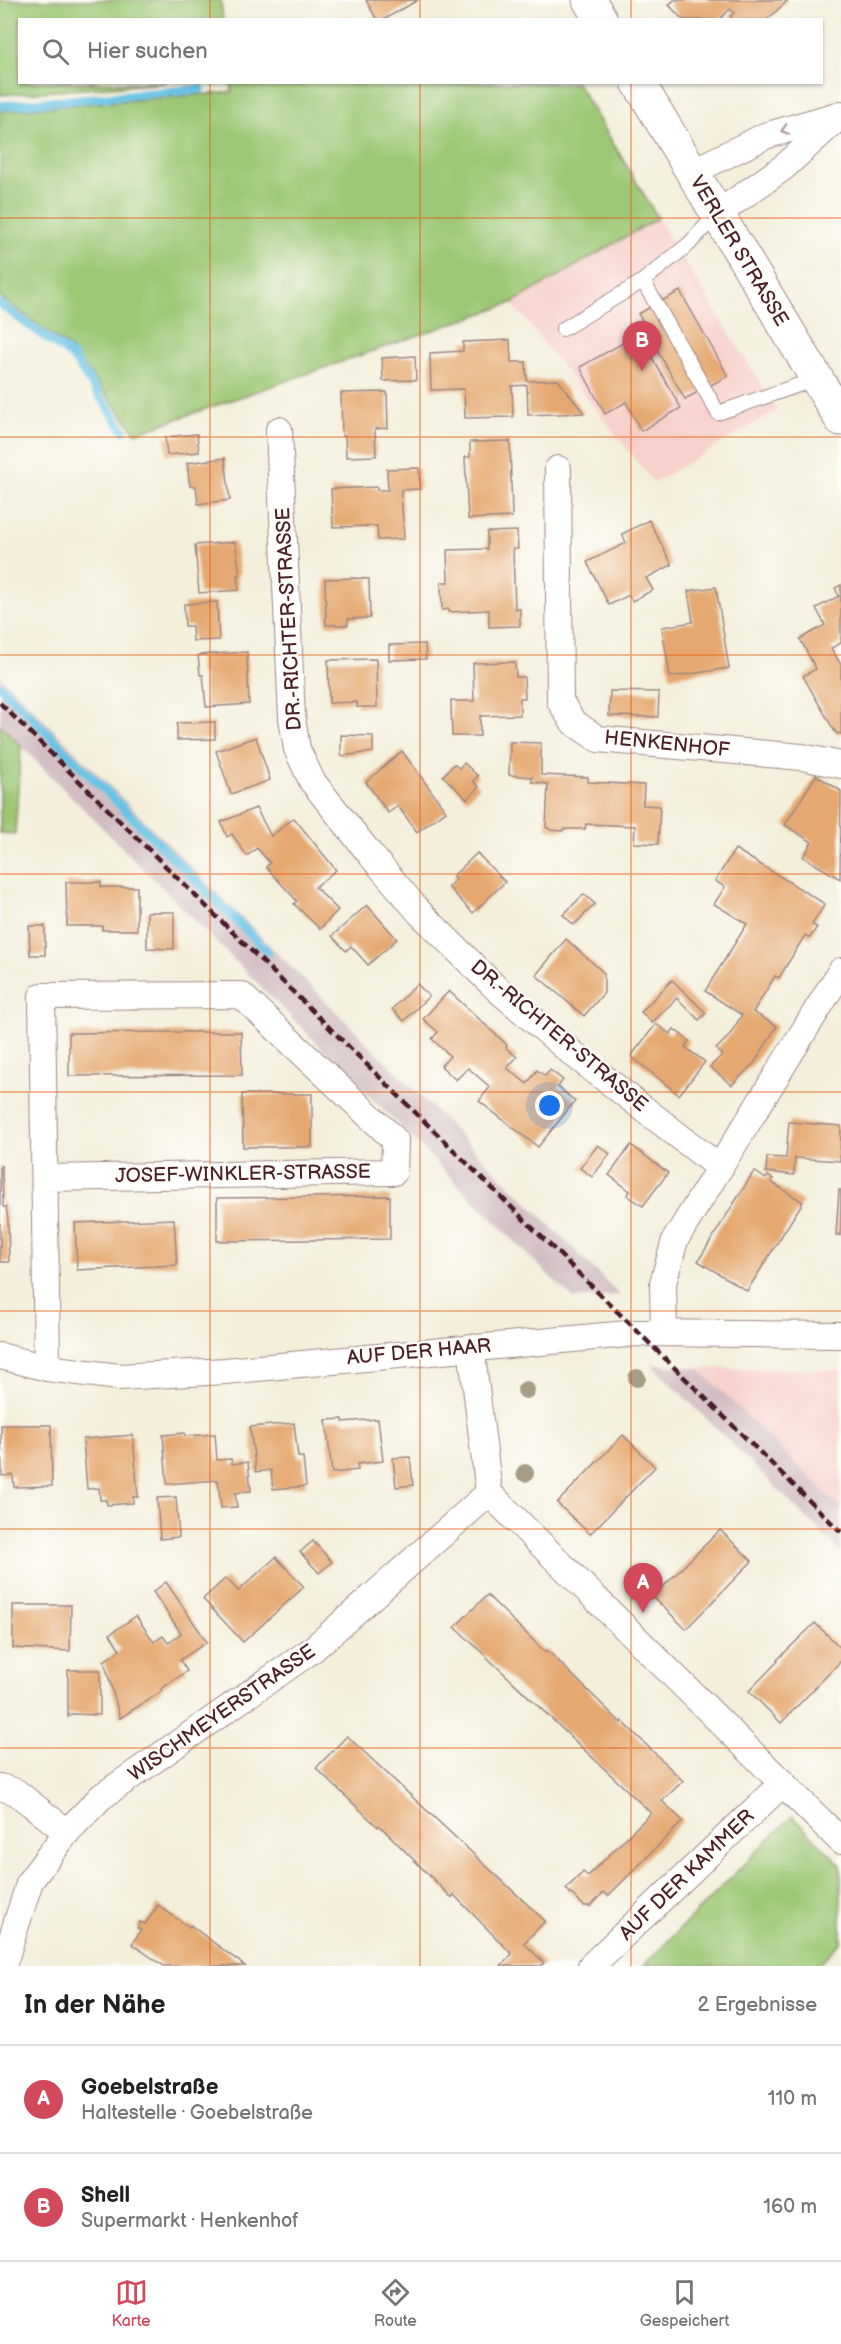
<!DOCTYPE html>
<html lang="de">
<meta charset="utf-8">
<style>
body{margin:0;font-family:"Balsamiq Sans",sans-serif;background:#f6f6f6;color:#202124}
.you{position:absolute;left:550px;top:1106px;width:21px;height:21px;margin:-15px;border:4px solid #fff;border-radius:50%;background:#1a73e8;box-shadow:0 0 0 9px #1a73e833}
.badge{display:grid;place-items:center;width:39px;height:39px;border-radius:50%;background:#d1495b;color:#fff;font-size:20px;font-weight:700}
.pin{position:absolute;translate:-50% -50px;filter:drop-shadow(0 2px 3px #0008)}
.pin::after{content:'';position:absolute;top:32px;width:21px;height:18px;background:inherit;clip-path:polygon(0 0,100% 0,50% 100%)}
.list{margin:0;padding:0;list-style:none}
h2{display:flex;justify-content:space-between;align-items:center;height:78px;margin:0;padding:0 24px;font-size:26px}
h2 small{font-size:20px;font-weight:400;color:#757577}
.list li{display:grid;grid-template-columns:39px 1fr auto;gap:18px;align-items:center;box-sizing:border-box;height:108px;padding:0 24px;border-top:2px solid #e0e0e0}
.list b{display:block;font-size:22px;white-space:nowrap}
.list p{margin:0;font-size:20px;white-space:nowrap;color:#757577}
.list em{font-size:20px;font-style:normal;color:#757577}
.icon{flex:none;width:33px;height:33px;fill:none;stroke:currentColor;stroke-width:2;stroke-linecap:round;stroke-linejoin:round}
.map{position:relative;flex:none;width:841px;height:1966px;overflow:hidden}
.search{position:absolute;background:#fff;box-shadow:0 2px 4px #0004;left:18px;right:18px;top:18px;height:66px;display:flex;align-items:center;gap:15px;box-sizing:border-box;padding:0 21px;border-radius:0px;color:#757577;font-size:22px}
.sheet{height:294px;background:#fff}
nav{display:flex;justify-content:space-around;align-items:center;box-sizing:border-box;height:84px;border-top:2px solid #e0e0e0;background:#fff;font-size:16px;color:#757577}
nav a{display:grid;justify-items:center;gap:3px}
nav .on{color:#d1495b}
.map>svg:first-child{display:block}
.built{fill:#f7d0cb}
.industrial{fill:#d2bec2}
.green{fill:#9cc774;stroke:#737350;stroke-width:1.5}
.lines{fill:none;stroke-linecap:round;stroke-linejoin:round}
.stream{stroke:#67c3e5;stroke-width:9}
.building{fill:#e5a86f}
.service-casing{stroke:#9e8783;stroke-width:16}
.minor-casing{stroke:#9e8783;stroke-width:28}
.secondary-casing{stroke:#9e8783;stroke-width:35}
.service{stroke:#fff;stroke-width:14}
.minor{stroke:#fff;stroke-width:26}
.secondary{stroke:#fff;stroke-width:33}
.rail{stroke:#4a1f2b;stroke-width:4.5;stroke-dasharray:9 4.5;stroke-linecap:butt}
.tree{fill:#a69d88}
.oneway{stroke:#ae9aa0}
.grid{fill:none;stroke:#e8590c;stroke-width:1.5;stroke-opacity:0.55}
.labels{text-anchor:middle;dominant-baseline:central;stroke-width:4.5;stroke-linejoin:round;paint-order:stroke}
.street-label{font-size:20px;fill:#4a1f2b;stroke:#fdfcf7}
</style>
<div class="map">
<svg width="841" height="1966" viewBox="0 0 841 1966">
<rect width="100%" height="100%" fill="#fdfcf7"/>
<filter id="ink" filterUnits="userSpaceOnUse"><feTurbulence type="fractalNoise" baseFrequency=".0167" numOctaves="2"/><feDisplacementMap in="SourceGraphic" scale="12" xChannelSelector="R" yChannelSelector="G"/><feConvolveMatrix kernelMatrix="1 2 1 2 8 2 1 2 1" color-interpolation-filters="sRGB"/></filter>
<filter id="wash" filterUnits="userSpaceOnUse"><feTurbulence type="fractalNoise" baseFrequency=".008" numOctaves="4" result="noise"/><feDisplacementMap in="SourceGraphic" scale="24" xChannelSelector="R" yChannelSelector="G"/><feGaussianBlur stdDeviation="1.35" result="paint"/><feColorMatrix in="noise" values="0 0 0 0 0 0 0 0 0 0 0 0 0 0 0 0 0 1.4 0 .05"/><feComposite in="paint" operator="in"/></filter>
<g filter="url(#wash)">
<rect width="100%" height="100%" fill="#f3efdb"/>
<g class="built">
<polygon points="658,218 777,410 654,483 512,303"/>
<polygon points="698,1368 841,1370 841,1508"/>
</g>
<g class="industrial">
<polygon points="0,676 16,692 620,1295 574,1299 538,1265 0,725"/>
<polygon points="651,1364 698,1368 841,1508 841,1552"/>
</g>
<g class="green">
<polygon points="0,0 221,0 223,19 20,20 20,82 166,83 0,95"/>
<polygon points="231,82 577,83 658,218 512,303 136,433 69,347 0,297 0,111 232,92"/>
<polygon points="0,725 21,746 15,834 0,833"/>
<polygon points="792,1816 841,1865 841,1942 817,1966 643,1966"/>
</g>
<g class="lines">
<g class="stream">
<polyline points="0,106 201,89"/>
<polyline points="0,304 72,356 124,431"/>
<polyline points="0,686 268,952"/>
</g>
</g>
<g id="blocks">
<g class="building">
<polygon points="366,0 418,0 383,20 377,20"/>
<polygon points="674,0 788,0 767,20 734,20 730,16 734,13 730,9 719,20 683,20 669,5"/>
<polygon points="680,291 728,376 685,399 657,350 650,354 681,408 641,431 626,402 605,414 580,367 639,334 634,324 642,320 638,314"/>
<polygon points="510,340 511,362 526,362 527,381 558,380 584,413 528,415 527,385 512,386 513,417 465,418 464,389 431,390 430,353 463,351 463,342"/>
<polygon points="415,356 416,380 383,381 382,358"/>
<polygon points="387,392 388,428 375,429 376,456 346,457 345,436 342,436 341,393"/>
<polygon points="197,434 199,452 167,455 165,437"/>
<polygon points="510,441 512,517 468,519 465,457 470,457 470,442"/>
<polygon points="225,458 230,500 198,504 196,486 190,486 187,463"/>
<polygon points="419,468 420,489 401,490 404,539 378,540 377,526 333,527 331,489 377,487 377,490 388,490 387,469"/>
<polygon points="649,520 672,565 646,578 653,590 632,601 629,595 609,605 587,562 626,543 622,534"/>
<polygon points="517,531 518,549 513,549 515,609 520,609 520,626 489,627 489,610 449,612 449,609 442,610 441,582 448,582 447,550 487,549 487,532"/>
<polygon points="235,542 240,575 237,575 239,590 199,593 195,545"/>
<polygon points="353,578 369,579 370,618 348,619 348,625 326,625 325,579"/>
<polygon points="841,585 841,643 831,648 841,665 841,734 836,733 831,725 803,676 816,669 800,639 825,625 816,608 839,596 835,588"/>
<polygon points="716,587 729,668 670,677 662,627 693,622 688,591"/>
<polygon points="217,602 219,640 193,641 192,626 185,626 184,604"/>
<polygon points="425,644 426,659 389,660 389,645"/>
<polygon points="247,652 249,704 206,707 203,675 200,675 198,655"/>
<polygon points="376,659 377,707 357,707 357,702 329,703 328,660"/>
<polygon points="515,662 516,677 524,677 525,698 520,698 520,715 480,716 480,736 452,736 451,701 474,701 473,663"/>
<polygon points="610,691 659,692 658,717 609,716"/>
<polygon points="215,722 215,739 177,740 177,723"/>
<polygon points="341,735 373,736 373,752 341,756"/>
<polygon points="256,737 270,780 231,794 216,751"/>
<polygon points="510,742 541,743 541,775 588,777 588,782 644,785 643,805 660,806 658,844 634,843 635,826 586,824 585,829 564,829 562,831 551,830 546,827 548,784 532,782 532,777 509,775"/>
<polygon points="402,751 446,811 417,832 398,806 388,813 366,782"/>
<polygon points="464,763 478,776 473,781 479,787 467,799 443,776 454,764 459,768"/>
<polygon points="816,775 841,791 840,879 803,857 812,842 785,825"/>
<polygon points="256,808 271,836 294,818 336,870 315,887 338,910 320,929 294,904 297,901 266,867 270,863 257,848 247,856 232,834 227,837 221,822"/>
<polygon points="735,849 825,904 812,925 817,927 810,938 805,935 779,978 775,976 753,1012 777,1026 755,1062 732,1085 710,1067 722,1055 716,1049 729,1036 742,1015 705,991 747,924 714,904 725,887 715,881"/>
<polygon points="477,853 505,882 473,913 448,887 456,879 453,876"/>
<polygon points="66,882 101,882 101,887 137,887 137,930 102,930 102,926 67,926"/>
<polygon points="584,894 595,904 574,925 563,915"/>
<polygon points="367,905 397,939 368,965 351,946 346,951 332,936"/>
<polygon points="147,912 174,912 174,949 147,948"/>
<polygon points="29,926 45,926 45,955 30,955"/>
<polygon points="566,939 604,973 604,993 584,1016 536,975"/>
<polygon points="672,980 706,1013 699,1020 677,998 652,1023 641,1012"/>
<polygon points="417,984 429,996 404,1021 392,1009"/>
<polygon points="449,991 507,1045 506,1048 517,1057 507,1068 527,1084 537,1070 545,1076 550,1070 563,1080 558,1087 575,1101 538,1147 479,1101 490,1087 468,1068 456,1080 441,1066 450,1056 432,1039 438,1032 423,1019"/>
<polygon points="656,1024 670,1034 674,1029 689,1041 685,1047 705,1062 679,1095 631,1056"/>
<polygon points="172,1032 241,1032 242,1075 69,1076 69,1033"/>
<polygon points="242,1094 312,1094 312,1147 243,1147"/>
<polygon points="789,1122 841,1126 840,1161 795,1158 794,1175 766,1172 767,1157 786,1158"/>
<polygon points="598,1145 610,1154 592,1177 580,1168"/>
<polygon points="631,1145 668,1173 643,1206 627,1195 630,1191 609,1175"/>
<polygon points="0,1166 2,1166 3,1207 6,1207 8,1219 9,1262 0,1262"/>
<polygon points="754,1171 766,1179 768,1176 773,1179 771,1182 803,1202 747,1291 698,1261"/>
<polygon points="839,1190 841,1190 841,1235 836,1235"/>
<polygon points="390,1196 390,1239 217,1241 217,1198"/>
<polygon points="174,1219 177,1265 77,1270 75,1223"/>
<polygon points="343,1419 343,1422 378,1419 383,1461 357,1464 358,1470 332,1473 326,1420"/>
<polygon points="294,1423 298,1457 303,1457 306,1486 273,1489 271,1470 256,1472 250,1427"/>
<polygon points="1,1425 51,1425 52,1486 14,1487 13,1475 2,1476"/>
<polygon points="185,1433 185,1436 215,1434 217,1460 231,1459 232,1464 248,1462 251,1491 235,1493 237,1507 221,1508 218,1480 167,1484 163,1435"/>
<polygon points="133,1435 138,1497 133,1497 133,1503 107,1505 106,1500 100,1500 99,1488 87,1489 83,1439"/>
<polygon points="623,1435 655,1467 590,1534 557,1503"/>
<polygon points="410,1457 413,1485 396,1487 393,1458"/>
<polygon points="176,1497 179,1537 160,1539 157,1498"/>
<polygon points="720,1530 752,1561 686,1629 653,1597"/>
<polygon points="313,1541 332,1562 319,1573 300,1552"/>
<polygon points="276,1557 304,1587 243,1642 203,1599 226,1578 238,1591"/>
<polygon points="166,1582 207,1642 180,1660 187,1671 161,1689 162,1691 120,1718 104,1661 120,1650 110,1634 136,1616 154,1642 163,1636 168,1643 181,1633 153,1592"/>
<polygon points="487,1595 545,1652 547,1650 621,1723 622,1721 683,1781 662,1801 683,1821 608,1896 604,1892 591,1906 584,1906 566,1889 583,1872 588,1876 651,1813 455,1627"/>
<polygon points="13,1605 71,1605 70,1651 13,1648"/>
<polygon points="815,1623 841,1648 841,1661 781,1723 749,1691 778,1661 777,1660"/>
<polygon points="68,1670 100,1670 100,1715 71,1714 68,1717"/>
<polygon points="347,1736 545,1921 524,1943 544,1963 541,1966 501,1966 512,1954 454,1895 452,1898 379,1825 378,1827 316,1768"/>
<polygon points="158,1905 189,1927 190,1925 245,1966 164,1966 132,1944 141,1930 137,1928 140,1922 145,1924"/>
</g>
</g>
</g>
<g filter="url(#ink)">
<use href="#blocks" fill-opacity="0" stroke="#9e8783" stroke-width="1.5"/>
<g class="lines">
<g class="service-casing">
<g id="service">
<polyline points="643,281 718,413 816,379"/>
<polyline points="563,329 643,281 689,244 717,214"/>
</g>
</g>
<g class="minor-casing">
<g id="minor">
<polyline points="692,172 765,136 841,114"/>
<polyline points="717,214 784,167 839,117"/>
<polyline points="279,430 292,718 297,749 312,781 370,854 420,913 496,988 572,1053 720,1168"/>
<polyline points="558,469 560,701 573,722 598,739 802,757 841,765"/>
<polyline points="45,1178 394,1172 395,1140 241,995 42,996 47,1368"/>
<polyline points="664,1332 663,1283 675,1240 841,971"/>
<polyline points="471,1347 489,1493 841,1841"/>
<polyline points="0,1356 47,1368 119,1377 225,1371 638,1333 841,1335"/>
<polyline points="0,1787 16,1792 67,1832"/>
<polyline points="3,1966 30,1881 67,1832 101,1797 312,1650 489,1493"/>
<polyline points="591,1966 783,1783"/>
</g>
</g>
<g class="secondary-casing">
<g id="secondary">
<polyline points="589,0 601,20"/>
<polyline points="638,82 841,419"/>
</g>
</g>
<use href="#service" class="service"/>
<use href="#minor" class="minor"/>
<use href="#secondary" class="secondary"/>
<polyline class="rail" points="0,703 841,1532"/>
</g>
<g class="tree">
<circle cx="637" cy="1378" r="9"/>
<circle cx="526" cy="1390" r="9"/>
<circle cx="525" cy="1473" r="9"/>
</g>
<defs><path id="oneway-chevron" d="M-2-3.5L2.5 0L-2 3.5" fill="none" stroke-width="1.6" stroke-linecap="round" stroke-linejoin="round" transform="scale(1.5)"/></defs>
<use class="oneway" href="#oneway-chevron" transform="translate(785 130) rotate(164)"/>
</g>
<path class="grid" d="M210,0v20M420,0v20M631,0v20M210,82v1884M420,82v1884M631,82v1884M0,218h841M0,437h841M0,655h841M0,874h841M0,1092h841M0,1311h841M0,1529h841M0,1748h841"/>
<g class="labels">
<g class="street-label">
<text transform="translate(739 251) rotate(59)">VERLER STRASSE</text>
<text transform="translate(289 619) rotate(-93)">DR.-RICHTER-STRASSE</text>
<text transform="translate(667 744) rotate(6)">HENKENHOF</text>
<text transform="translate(559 1036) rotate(40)">DR.-RICHTER-STRASSE</text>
<text transform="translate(243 1174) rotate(-1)">JOSEF-WINKLER-STRASSE</text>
<text transform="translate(419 1352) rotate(-5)">AUF DER HAAR</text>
<text transform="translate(222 1713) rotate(-35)">WISCHMEYERSTRASSE</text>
<text transform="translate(687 1875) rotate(-44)">AUF DER KAMMER</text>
</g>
</g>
</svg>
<div class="you"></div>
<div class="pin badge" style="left:643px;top:1613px">A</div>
<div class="pin badge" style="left:642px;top:371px">B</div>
<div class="search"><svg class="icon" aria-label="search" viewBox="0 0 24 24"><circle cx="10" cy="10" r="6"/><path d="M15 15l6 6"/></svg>Hier suchen</div>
</div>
<section class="sheet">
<h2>In der Nähe<small>2 Ergebnisse</small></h2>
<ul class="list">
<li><span class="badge">A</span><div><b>Goebelstraße</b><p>Haltestelle · Goebelstraße</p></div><em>110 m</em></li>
<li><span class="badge">B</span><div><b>Shell</b><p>Supermarkt · Henkenhof</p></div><em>160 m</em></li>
</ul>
</section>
<nav>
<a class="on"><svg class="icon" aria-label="map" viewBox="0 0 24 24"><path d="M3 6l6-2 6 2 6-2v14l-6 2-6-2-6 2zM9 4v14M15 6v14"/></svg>Karte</a>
<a><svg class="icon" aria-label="directions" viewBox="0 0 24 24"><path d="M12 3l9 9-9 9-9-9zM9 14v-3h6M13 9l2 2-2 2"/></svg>Route</a>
<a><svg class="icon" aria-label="saved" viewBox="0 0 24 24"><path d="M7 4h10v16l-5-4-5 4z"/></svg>Gespeichert</a>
</nav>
